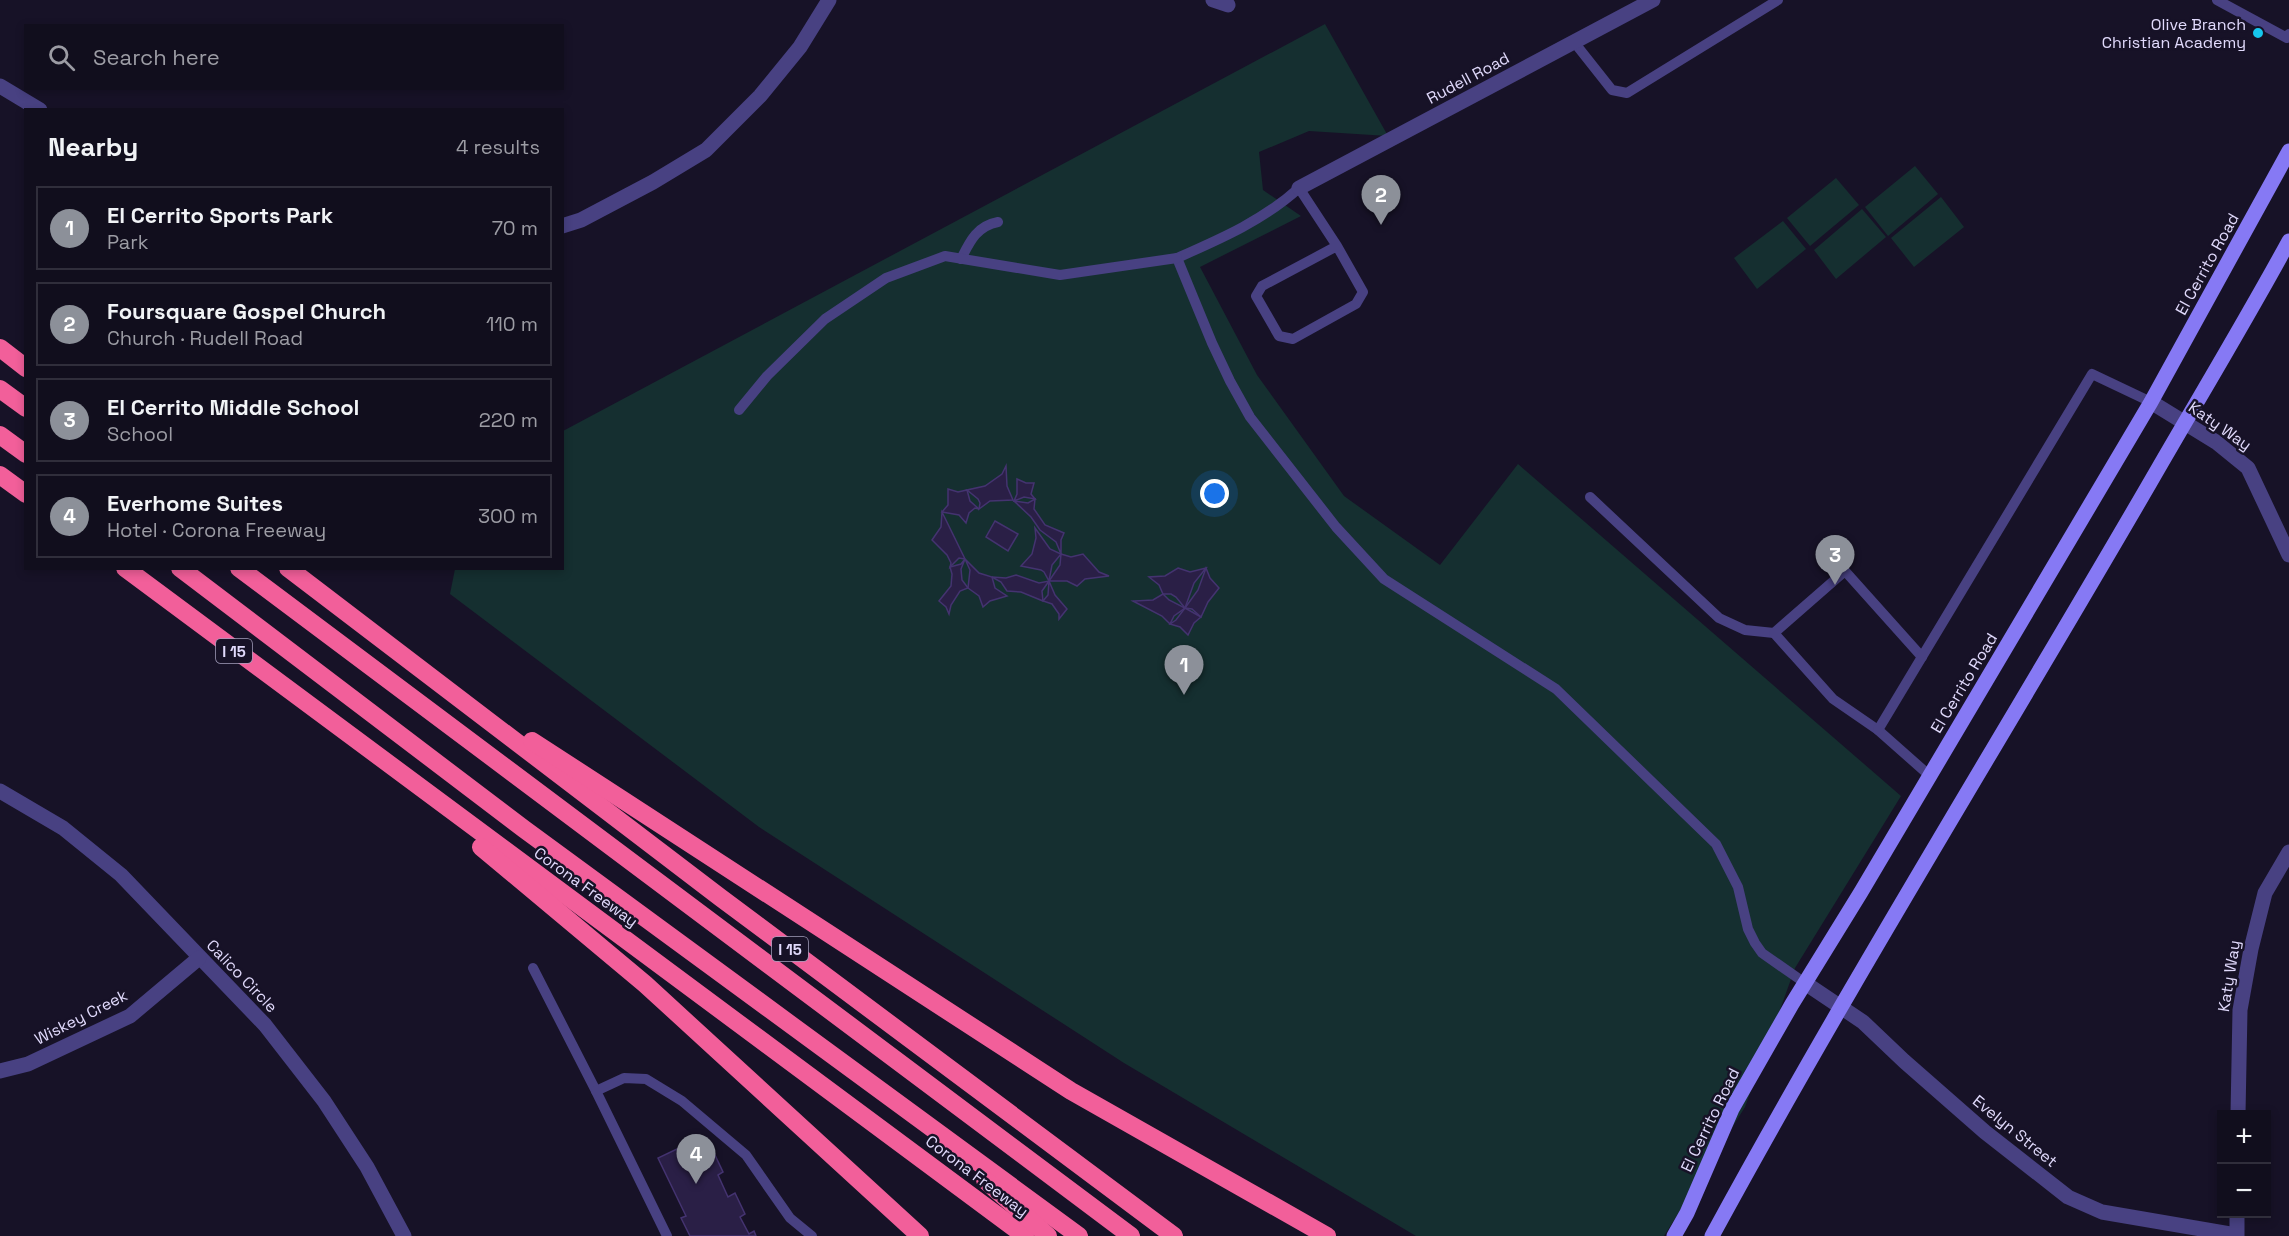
<!DOCTYPE html>
<meta charset="utf-8">
<style>
body{margin:0;font-family:"Space Grotesk",sans-serif;background:#1a1726;color:#f1f3f6}
.controls{position:absolute;right:18px;bottom:18px;display:grid;overflow:hidden;border-radius:0px;box-shadow:0 3px 9px #0003}
.controls button{width:54px;height:54px;display:grid;place-items:center;padding:0;border:0;border-bottom:2px solid #302e3b;background:#110e1d;color:#f1f3f6;font:30px sans-serif}
.you{position:absolute;left:1215px;top:494px;width:21px;height:21px;margin:-15px;border:4px solid #fff;border-radius:50%;background:#1a73e8;box-shadow:0 0 0 9px #1a73e833}
.badge{display:grid;place-items:center;width:39px;height:39px;border-radius:50%;background:#8c9099;color:#fff;font-size:20px;font-weight:700}
.pin{position:absolute;translate:-50% -50px;filter:drop-shadow(0 2px 3px #0008)}
.pin::after{content:'';position:absolute;top:32px;width:21px;height:18px;background:inherit;clip-path:polygon(0 0,100% 0,50% 100%)}
.list{margin:0;padding:0;list-style:none}
h2{display:flex;justify-content:space-between;align-items:center;height:78px;margin:0;padding:0 24px;font-size:26px}
h2 small{font-size:20px;font-weight:400;color:#9c9ca4}
.list li{display:grid;grid-template-columns:39px 1fr auto;gap:18px;align-items:center;box-sizing:border-box;height:84px;margin:0 12px 12px;padding:0 12px;border:2px solid #302e3b;border-radius:0px}
.list b{display:block;font-size:22px;white-space:nowrap}
.list p{margin:0;font-size:20px;white-space:nowrap;color:#9c9ca4}
.list em{font-size:20px;font-style:normal;color:#9c9ca4}
.icon{flex:none;width:33px;height:33px;fill:none;stroke:currentColor;stroke-width:2;stroke-linecap:round;stroke-linejoin:round}
.map{position:relative;flex:none;width:2289px;height:1236px;overflow:hidden}
.search{position:absolute;background:#110e1d;box-shadow:0 3px 9px #0003;left:24px;top:24px;width:540px;height:66px;display:flex;align-items:center;gap:15px;box-sizing:border-box;padding:0 21px;border-radius:0px;color:#9c9ca4;font-size:22px}
.panel{position:absolute;background:#110e1d;box-shadow:0 3px 9px #0003;left:24px;top:108px;width:540px;height:462px;border-radius:0px}
.map>svg:first-child{display:block}
.green{fill:#152f30}
.building{fill:#2a1f46;stroke:#443370;stroke-width:1.5}
.lines{fill:none;stroke-linecap:round;stroke-linejoin:round}
.lane{stroke:#484182;stroke-width:10}
.street{stroke:#484182;stroke-width:15}
.secondary{stroke:#8679f4;stroke-width:15}
.highway{stroke:#f25f9a;stroke-width:18}
.poi-dot{fill:#16c6ec;stroke:#171227;stroke-width:2}
.labels{text-anchor:middle;dominant-baseline:central;stroke-width:5;stroke-linejoin:round;paint-order:stroke}
.shield{fill:#171227;stroke:#a49ebc;stroke-width:1.5}
.shield-label{font-size:15px;font-weight:bold;fill:#e1dafc}
.poi-label{font-size:16px;fill:#e1dafc;stroke:#171227;text-anchor:end}
.street-label{font-size:16px;fill:#e1dafc;stroke:#171227}
</style>
<div class="map">
<svg width="2289" height="1236" viewBox="0 0 2289 1236">
<rect width="100%" height="100%" fill="#171227"/>
<g class="green">
<polygon points="1325,24 1388,136 1309,131 1259,152 1263,190 1301,216 1200,267 1257,375 1344,496 1440,565 1518,464 1901,796 1795,968 1745,1107 1664,1236 1416,1236 1124,1063 759,827 450,594 455,569 562,568 563,431"/>
<polygon points="1915,166 1938,194 1888,236 1865,207"/>
<polygon points="1836,178 1859,205 1810,246 1787,218"/>
<polygon points="1941,197 1964,227 1914,267 1891,238"/>
<polygon points="1862,209 1886,237 1836,279 1814,250"/>
<polygon points="1783,221 1806,249 1757,289 1734,258"/>
</g>
<g class="building">
<polygon points="1006,466 1007,486 1013,500 990,501 979,509 980,503 978,499 967,490 985,486 1002,474"/>
<polygon points="1017,479 1026,483 1034,483 1031,494 1035,499 1024,497 1014,501 1017,494"/>
<polygon points="948,489 958,492 967,490 970,501 979,509 975,508 969,513 966,523 959,515 942,512 948,505"/>
<polygon points="1035,499 1034,509 1045,525 1064,533 1061,540 1061,554 1056,542 1040,530 1031,517 1014,501 1028,503"/>
<polygon points="942,512 965,559 959,558 950,567 951,563 947,555 932,540 941,527"/>
<polygon points="995,521 1018,534 1008,551 986,537"/>
<polygon points="1035,528 1050,549 1061,554 1052,565 1049,581 1044,572 1041,570 1021,566 1032,554 1036,538"/>
<polygon points="1061,554 1071,557 1083,554 1099,572 1109,576 1085,579 1077,586 1067,581 1049,581 1060,565"/>
<polygon points="965,559 979,573 992,577 995,588 1007,596 990,601 983,607 979,596 968,588 970,570"/>
<polygon points="965,559 961,569 962,580 968,588 960,591 951,605 949,614 946,607 939,601 951,586 952,574 950,567 961,564"/>
<polygon points="1178,568 1190,572 1206,568 1194,583 1185,608 1176,597 1171,594 1163,594 1159,585 1149,577 1165,576"/>
<polygon points="1206,568 1210,578 1219,588 1208,602 1201,617 1192,609 1185,608 1198,590"/>
<polygon points="1016,575 1039,583 1049,581 1042,591 1043,601 1021,592 1007,591 1001,582 992,577 1006,578"/>
<polygon points="1049,581 1055,595 1067,609 1059,619 1059,614 1052,604 1043,601 1048,595"/>
<polygon points="1163,594 1169,600 1185,608 1174,616 1170,624 1162,616 1133,601 1153,600"/>
<polygon points="1185,608 1201,617 1194,623 1188,635 1180,627 1170,624 1176,620"/>
<polygon points="702,1142 707,1153 713,1151 723,1172 718,1175 728,1197 735,1193 745,1214 740,1217 749,1234 754,1231 756,1236 690,1236 681,1218 686,1216 658,1158 679,1148 681,1152"/>
</g>
<g class="lines">
<g class="lane">
<polyline points="2217,0 2287,38 2289,34"/>
<polyline points="1574,42 1612,90 1627,93 1778,0"/>
<path d="M1337,246l-75,40 -6,10 23,40 14,3 63,-35 7,-12 -26,-46 -38,-58c-35,32 -79,51 -122,70l35,85 18,38 20,36 86,110 48,52 172,110 160,155 22,43 10,42 7,14 7,10 43,30"/>
<path d="M961,259c9,-18 16,-33 37,-37"/>
<polyline points="739,410 767,376 825,319 886,278 945,256 1060,275 1177,258"/>
<polyline points="1590,497 1719,618 1745,630 1774,633"/>
<polyline points="1922,657 1845,571 1774,633 1833,699 1878,730 1930,776"/>
<polyline points="1878,730 2092,374 2151,402"/>
<polyline points="533,968 596,1091"/>
<polyline points="667,1236 596,1091 624,1078 646,1079 682,1101 746,1155 790,1218 812,1236"/>
</g>
<g class="street">
<polyline points="1213,0 1228,5"/>
<polyline points="0,86 40,110"/>
<polyline points="1299,188 1653,0"/>
<polyline points="562,226 581,220 653,182 706,150 760,96 800,47 829,0"/>
<polyline points="2151,402 2216,442 2248,468 2289,555"/>
<polyline points="0,791 63,828 121,875 265,1025 324,1101 367,1167 404,1236"/>
<polyline points="1805,983 1863,1022 1904,1061 1985,1132 2068,1197 2102,1212 2236,1235"/>
<polyline points="0,1071 28,1064 130,1016 199,958"/>
<polyline points="2238,1114 2240,1010 2251,949 2265,893 2289,852"/>
<polyline points="2237,1236 2237,1214"/>
</g>
<g class="secondary">
<polyline points="1674,1236 1687,1213 1732,1109 1792,1004 1861,892 2151,402 2289,151"/>
<path d="M1712,1236c139,-256 293,-503 439,-755 46,-80 94,-159 138,-240"/>
</g>
<g class="highway">
<polyline points="0,348 26,368"/>
<polyline points="0,389 26,408"/>
<polyline points="0,435 26,454"/>
<polyline points="0,475 26,494"/>
<polyline points="125,568 1025,1236"/>
<polyline points="180,568 524,829 1079,1236"/>
<polyline points="239,568 1131,1236"/>
<polyline points="288,568 721,898 1174,1236"/>
<polyline points="532,741 1071,1091 1327,1236"/>
<polyline points="481,847 645,984 920,1236"/>
<polyline points="985,1180 1048,1236"/>
</g>
</g>
<circle class="poi-dot" cx="2258" cy="33" r="6"/>
<g class="labels">
<g class="shield">
<rect x="216" y="639" width="36" height="24" rx="4.5"/>
<rect x="772" y="937" width="36" height="24" rx="4.5"/>
</g>
<g class="shield-label">
<text x="234" y="651">I 15</text>
<text x="790" y="949">I 15</text>
</g>
<g class="poi-label">
<text x="2246" y="24">Olive Branch<tspan x="2246" dy="18">Christian Academy</tspan></text>
</g>
<g class="street-label">
<text transform="translate(1468 78) rotate(-28)">Rudell Road</text>
<text transform="translate(2207 264) rotate(-61)">El Cerrito Road</text>
<text transform="translate(2220 426) rotate(35)">Katy Way</text>
<text transform="translate(1964 683) rotate(-59)">El Cerrito Road</text>
<text transform="translate(586 887) rotate(36)">Corona Freeway</text>
<text transform="translate(242 976) rotate(46)">Calico Circle</text>
<text transform="translate(2229 976) rotate(-81)">Katy Way</text>
<text transform="translate(81 1017) rotate(-27)">Wiskey Creek</text>
<text transform="translate(1710 1120) rotate(-64)">El Cerrito Road</text>
<text transform="translate(2015 1131) rotate(39)">Evelyn Street</text>
<text transform="translate(977 1176) rotate(37)">Corona Freeway</text>
</g>
</g>
</svg>
<div class="controls">
<button>+</button>
<button>−</button>
</div>
<div class="you"></div>
<div class="pin badge" style="left:1184px;top:695px">1</div>
<div class="pin badge" style="left:1381px;top:225px">2</div>
<div class="pin badge" style="left:1835px;top:585px">3</div>
<div class="pin badge" style="left:696px;top:1184px">4</div>
<div class="search"><svg class="icon" aria-label="search" viewBox="0 0 24 24"><circle cx="10" cy="10" r="6"/><path d="M15 15l6 6"/></svg>Search here</div>
<section class="panel">
<h2>Nearby<small>4 results</small></h2>
<ul class="list">
<li><span class="badge">1</span><div><b>El Cerrito Sports Park</b><p>Park</p></div><em>70 m</em></li>
<li><span class="badge">2</span><div><b>Foursquare Gospel Church</b><p>Church · Rudell Road</p></div><em>110 m</em></li>
<li><span class="badge">3</span><div><b>El Cerrito Middle School</b><p>School</p></div><em>220 m</em></li>
<li><span class="badge">4</span><div><b>Everhome Suites</b><p>Hotel · Corona Freeway</p></div><em>300 m</em></li>
</ul>
</section>
</div>
